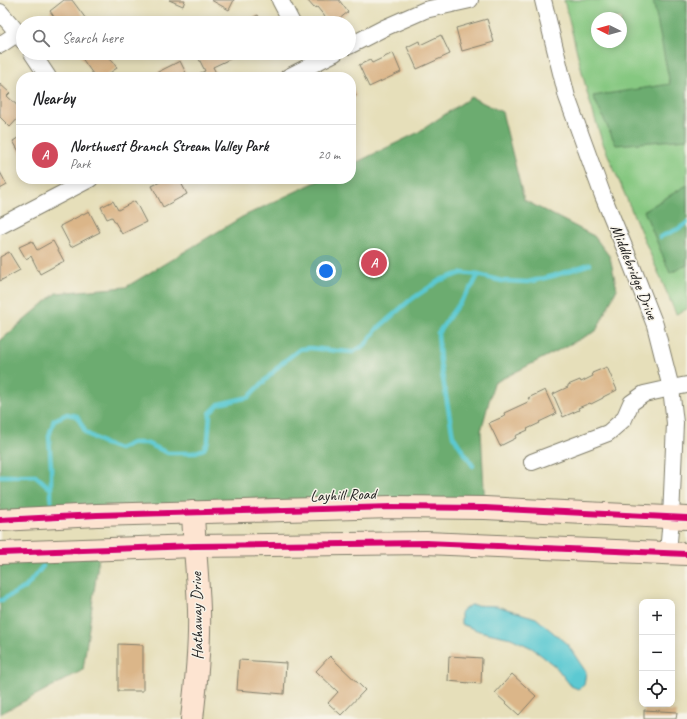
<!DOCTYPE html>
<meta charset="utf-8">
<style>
body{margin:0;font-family:Caveat,sans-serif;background:#f6f6f6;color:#202124}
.controls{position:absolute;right:12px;bottom:12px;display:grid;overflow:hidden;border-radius:8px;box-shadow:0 2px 10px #0003}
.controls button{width:36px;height:36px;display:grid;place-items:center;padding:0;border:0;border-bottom:1px solid #e0e0e0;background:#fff;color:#202124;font:20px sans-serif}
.compass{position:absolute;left:591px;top:12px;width:36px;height:36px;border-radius:50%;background:#fff;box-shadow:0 2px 10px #0003;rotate:275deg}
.you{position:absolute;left:326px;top:271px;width:14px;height:14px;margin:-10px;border:3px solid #fff;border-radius:50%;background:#1a73e8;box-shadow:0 0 0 6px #1a73e833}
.badge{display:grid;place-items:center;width:26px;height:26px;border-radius:50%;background:#d1495b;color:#fff;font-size:13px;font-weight:700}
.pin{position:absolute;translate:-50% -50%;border:2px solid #fff;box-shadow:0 1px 4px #0006}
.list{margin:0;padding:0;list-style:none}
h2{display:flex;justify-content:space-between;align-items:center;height:52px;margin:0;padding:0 16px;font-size:17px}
h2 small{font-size:13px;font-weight:400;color:#757577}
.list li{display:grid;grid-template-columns:26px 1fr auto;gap:12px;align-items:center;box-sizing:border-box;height:60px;padding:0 16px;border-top:1px solid #e0e0e0}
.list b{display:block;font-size:15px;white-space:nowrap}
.list p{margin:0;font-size:13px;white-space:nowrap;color:#757577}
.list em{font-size:13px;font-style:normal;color:#757577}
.icon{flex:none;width:22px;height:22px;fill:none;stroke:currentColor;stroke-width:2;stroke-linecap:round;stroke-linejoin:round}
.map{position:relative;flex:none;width:687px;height:719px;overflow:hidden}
.search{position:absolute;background:#fff;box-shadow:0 2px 10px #0003;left:16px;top:16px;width:340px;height:44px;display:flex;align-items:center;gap:10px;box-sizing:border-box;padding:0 14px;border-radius:22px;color:#757577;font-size:15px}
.panel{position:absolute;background:#fff;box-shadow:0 2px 10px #0003;left:16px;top:72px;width:340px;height:112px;border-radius:16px}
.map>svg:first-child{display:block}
.green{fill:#86c881;stroke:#51724e;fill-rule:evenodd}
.forest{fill:#6cac6f;stroke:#446446}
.water{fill:#5cc9d2;stroke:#3c7277}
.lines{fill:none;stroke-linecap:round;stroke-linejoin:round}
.stream{stroke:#5cc9d2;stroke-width:4.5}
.building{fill:#dbb689}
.street-casing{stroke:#817e6b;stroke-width:18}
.secondary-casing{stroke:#817e6b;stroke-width:24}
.street{stroke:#fff;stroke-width:16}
.secondary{stroke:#fde4d1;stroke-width:22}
.cycleway-casing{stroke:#f7f3e8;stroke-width:8}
.cycleway{stroke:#d6006c;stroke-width:6}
.labels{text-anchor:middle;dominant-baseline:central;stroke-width:3;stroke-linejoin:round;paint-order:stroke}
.street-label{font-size:16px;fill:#1c1c1c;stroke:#f7f3e8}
</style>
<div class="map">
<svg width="687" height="719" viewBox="0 0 687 719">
<rect width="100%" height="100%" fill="#f7f3e8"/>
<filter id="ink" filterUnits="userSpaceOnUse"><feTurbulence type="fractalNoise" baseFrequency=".025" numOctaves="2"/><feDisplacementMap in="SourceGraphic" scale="8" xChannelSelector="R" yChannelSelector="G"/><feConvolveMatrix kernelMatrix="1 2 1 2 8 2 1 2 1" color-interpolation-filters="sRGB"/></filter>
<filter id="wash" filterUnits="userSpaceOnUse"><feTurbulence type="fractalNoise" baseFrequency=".012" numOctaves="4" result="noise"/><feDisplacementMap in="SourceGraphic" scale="16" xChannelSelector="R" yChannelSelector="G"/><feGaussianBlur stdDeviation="0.9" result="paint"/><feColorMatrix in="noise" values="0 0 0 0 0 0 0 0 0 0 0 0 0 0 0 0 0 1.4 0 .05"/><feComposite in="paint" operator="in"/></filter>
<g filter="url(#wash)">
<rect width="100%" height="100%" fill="#e6dfba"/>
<path class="green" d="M564,0h123v309l-11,5 -74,-173 -14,-45zM597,18h24v24h-24z"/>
<g class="forest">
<polygon points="653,0 687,0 687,139 616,145 593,96 670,84"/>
<polygon points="471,97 502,112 524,200 594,236 610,257 617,289 596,331 494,383 481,431 485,508 0,520 0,341 56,293 126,287 242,217 322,179 351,179 351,165 417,133"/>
<polygon points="687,185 687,265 670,273 644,211"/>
<polygon points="100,549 83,670 0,714 0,553"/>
</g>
<polygon class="water" points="470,605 497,606 536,618 568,645 586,672 584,685 578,689 571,686 556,667 532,648 511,638 479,631 461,624 461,612"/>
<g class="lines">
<g class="stream">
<polyline points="660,237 678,229 687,223"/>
<polyline points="473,466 453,436 440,362 438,333 454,310 473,285 478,275"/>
<polyline points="0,476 11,476 35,475 51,489"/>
<polyline points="51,502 51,466 49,436 54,420 67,414 77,416 86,433 105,444 119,449 132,443 146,443 168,453 193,453 204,449 208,441 210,413 219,404 249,397 282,363 300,349 310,348 338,351 353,352 365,345 377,329 409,301 440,280 462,273 478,275 502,281 528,282 553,276 590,264"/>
<polyline points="0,601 26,587 43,566"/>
</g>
</g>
<g id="blocks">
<g class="building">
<polygon points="64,0 72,0 89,23 62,23 59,19 57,21 50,11"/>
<polygon points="169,0 185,0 183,6"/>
<polygon points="211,0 234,0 229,10"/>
<polygon points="307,0 339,0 348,12 334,23 330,23 317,7 314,8"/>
<polygon points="258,15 262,23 242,23"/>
<polygon points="487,19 494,42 462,51 456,28"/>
<polygon points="441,35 450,54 417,69 407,47 419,41 420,45"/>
<polygon points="81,53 107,53 117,68 104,77 95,77 79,54"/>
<polygon points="196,53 227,53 230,59 213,67 218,77 202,77 200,73 205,71"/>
<polygon points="250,53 263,53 253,58"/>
<polygon points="393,53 401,72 369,87 359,65 370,60 372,63"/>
<polygon points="180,61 188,77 158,77 156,73"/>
<polygon points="0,84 10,93 7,96 21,109 21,115 10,127 0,117"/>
<polygon points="351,85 356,96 351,99"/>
<polygon points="21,136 21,155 13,141"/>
<polygon points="0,172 7,185 0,189"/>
<polygon points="166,179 179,179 187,194 163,207 152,186"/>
<polygon points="113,201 118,210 135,201 146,222 122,234 112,217 107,219 101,207"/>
<polygon points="89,211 100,232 71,247 60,226"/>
<polygon points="32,241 37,250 53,241 64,261 40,274 31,256 26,259 19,247"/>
<polygon points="9,252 20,270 0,281 0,257"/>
<polygon points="607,367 617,390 603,397 603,398 591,404 590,403 578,408 579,410 563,417 553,394 568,387 568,385 580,380 581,382 593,376 592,373"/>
<polygon points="545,390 556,414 539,422 540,423 527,429 528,430 515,436 516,438 500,446 489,423 505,416 504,413 530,401 528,398"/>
<polygon points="118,644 143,645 143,691 118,691"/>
<polygon points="330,656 365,690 341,715 328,703 338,692 316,671"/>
<polygon points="449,656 482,658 481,684 448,681"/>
<polygon points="239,660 286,663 284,694 237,690"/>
<polygon points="512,674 536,696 519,715 495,693"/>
<polygon points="644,710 677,712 676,719 644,719"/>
</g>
</g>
</g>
<g filter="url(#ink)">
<use href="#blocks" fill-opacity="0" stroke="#817e6b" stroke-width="1"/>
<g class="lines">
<g class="street-casing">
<g id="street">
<polyline points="280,0 292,23"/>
<polyline points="543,0 567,97 603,196 628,256 655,325 671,388 675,423 671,518 668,553"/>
<polyline points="0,12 18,33 23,41"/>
<polyline points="0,45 18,33"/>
<polyline points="349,46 384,28 425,10 470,0"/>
<polyline points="32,53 48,77"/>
<polyline points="288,77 335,53"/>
<polyline points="0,226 90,179"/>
<polyline points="532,462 608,433 624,419 631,403 644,394 671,388 687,385"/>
</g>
</g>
<g class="secondary-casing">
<g id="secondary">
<polyline points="0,520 97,515 392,507 485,508 687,518"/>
<polyline points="0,553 194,546 426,543 687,554"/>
<path d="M192,719c4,-36 8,-73 7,-109 -1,-33 -5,-65 -6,-98"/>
</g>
</g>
<use href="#street" class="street"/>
<use href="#secondary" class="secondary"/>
<g class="cycleway-casing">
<g id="cycleway">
<polyline points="0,520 97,515 392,507 485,508 687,518"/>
<polyline points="0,553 194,546 426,543 687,554"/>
</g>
</g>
<use href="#cycleway" class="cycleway"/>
</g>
</g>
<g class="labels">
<g class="street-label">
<text transform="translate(634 272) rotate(68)">Middlebridge Drive</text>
<text transform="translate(343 495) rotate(-2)">Layhill Road</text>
<text transform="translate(197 616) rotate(-91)">Hathaway Drive</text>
</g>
</g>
</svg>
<div class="controls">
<button>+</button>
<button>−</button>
<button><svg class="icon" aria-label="locate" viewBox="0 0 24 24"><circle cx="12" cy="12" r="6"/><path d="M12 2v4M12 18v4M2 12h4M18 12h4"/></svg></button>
</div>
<svg class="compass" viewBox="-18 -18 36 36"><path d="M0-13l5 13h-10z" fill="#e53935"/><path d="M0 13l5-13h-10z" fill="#757577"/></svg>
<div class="you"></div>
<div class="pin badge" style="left:374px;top:263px">A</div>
<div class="search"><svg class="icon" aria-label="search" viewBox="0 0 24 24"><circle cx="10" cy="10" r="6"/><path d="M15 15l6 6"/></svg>Search here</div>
<section class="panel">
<h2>Nearby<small></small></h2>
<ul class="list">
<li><span class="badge">A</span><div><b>Northwest Branch Stream Valley Park</b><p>Park</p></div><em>20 m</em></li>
</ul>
</section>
</div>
